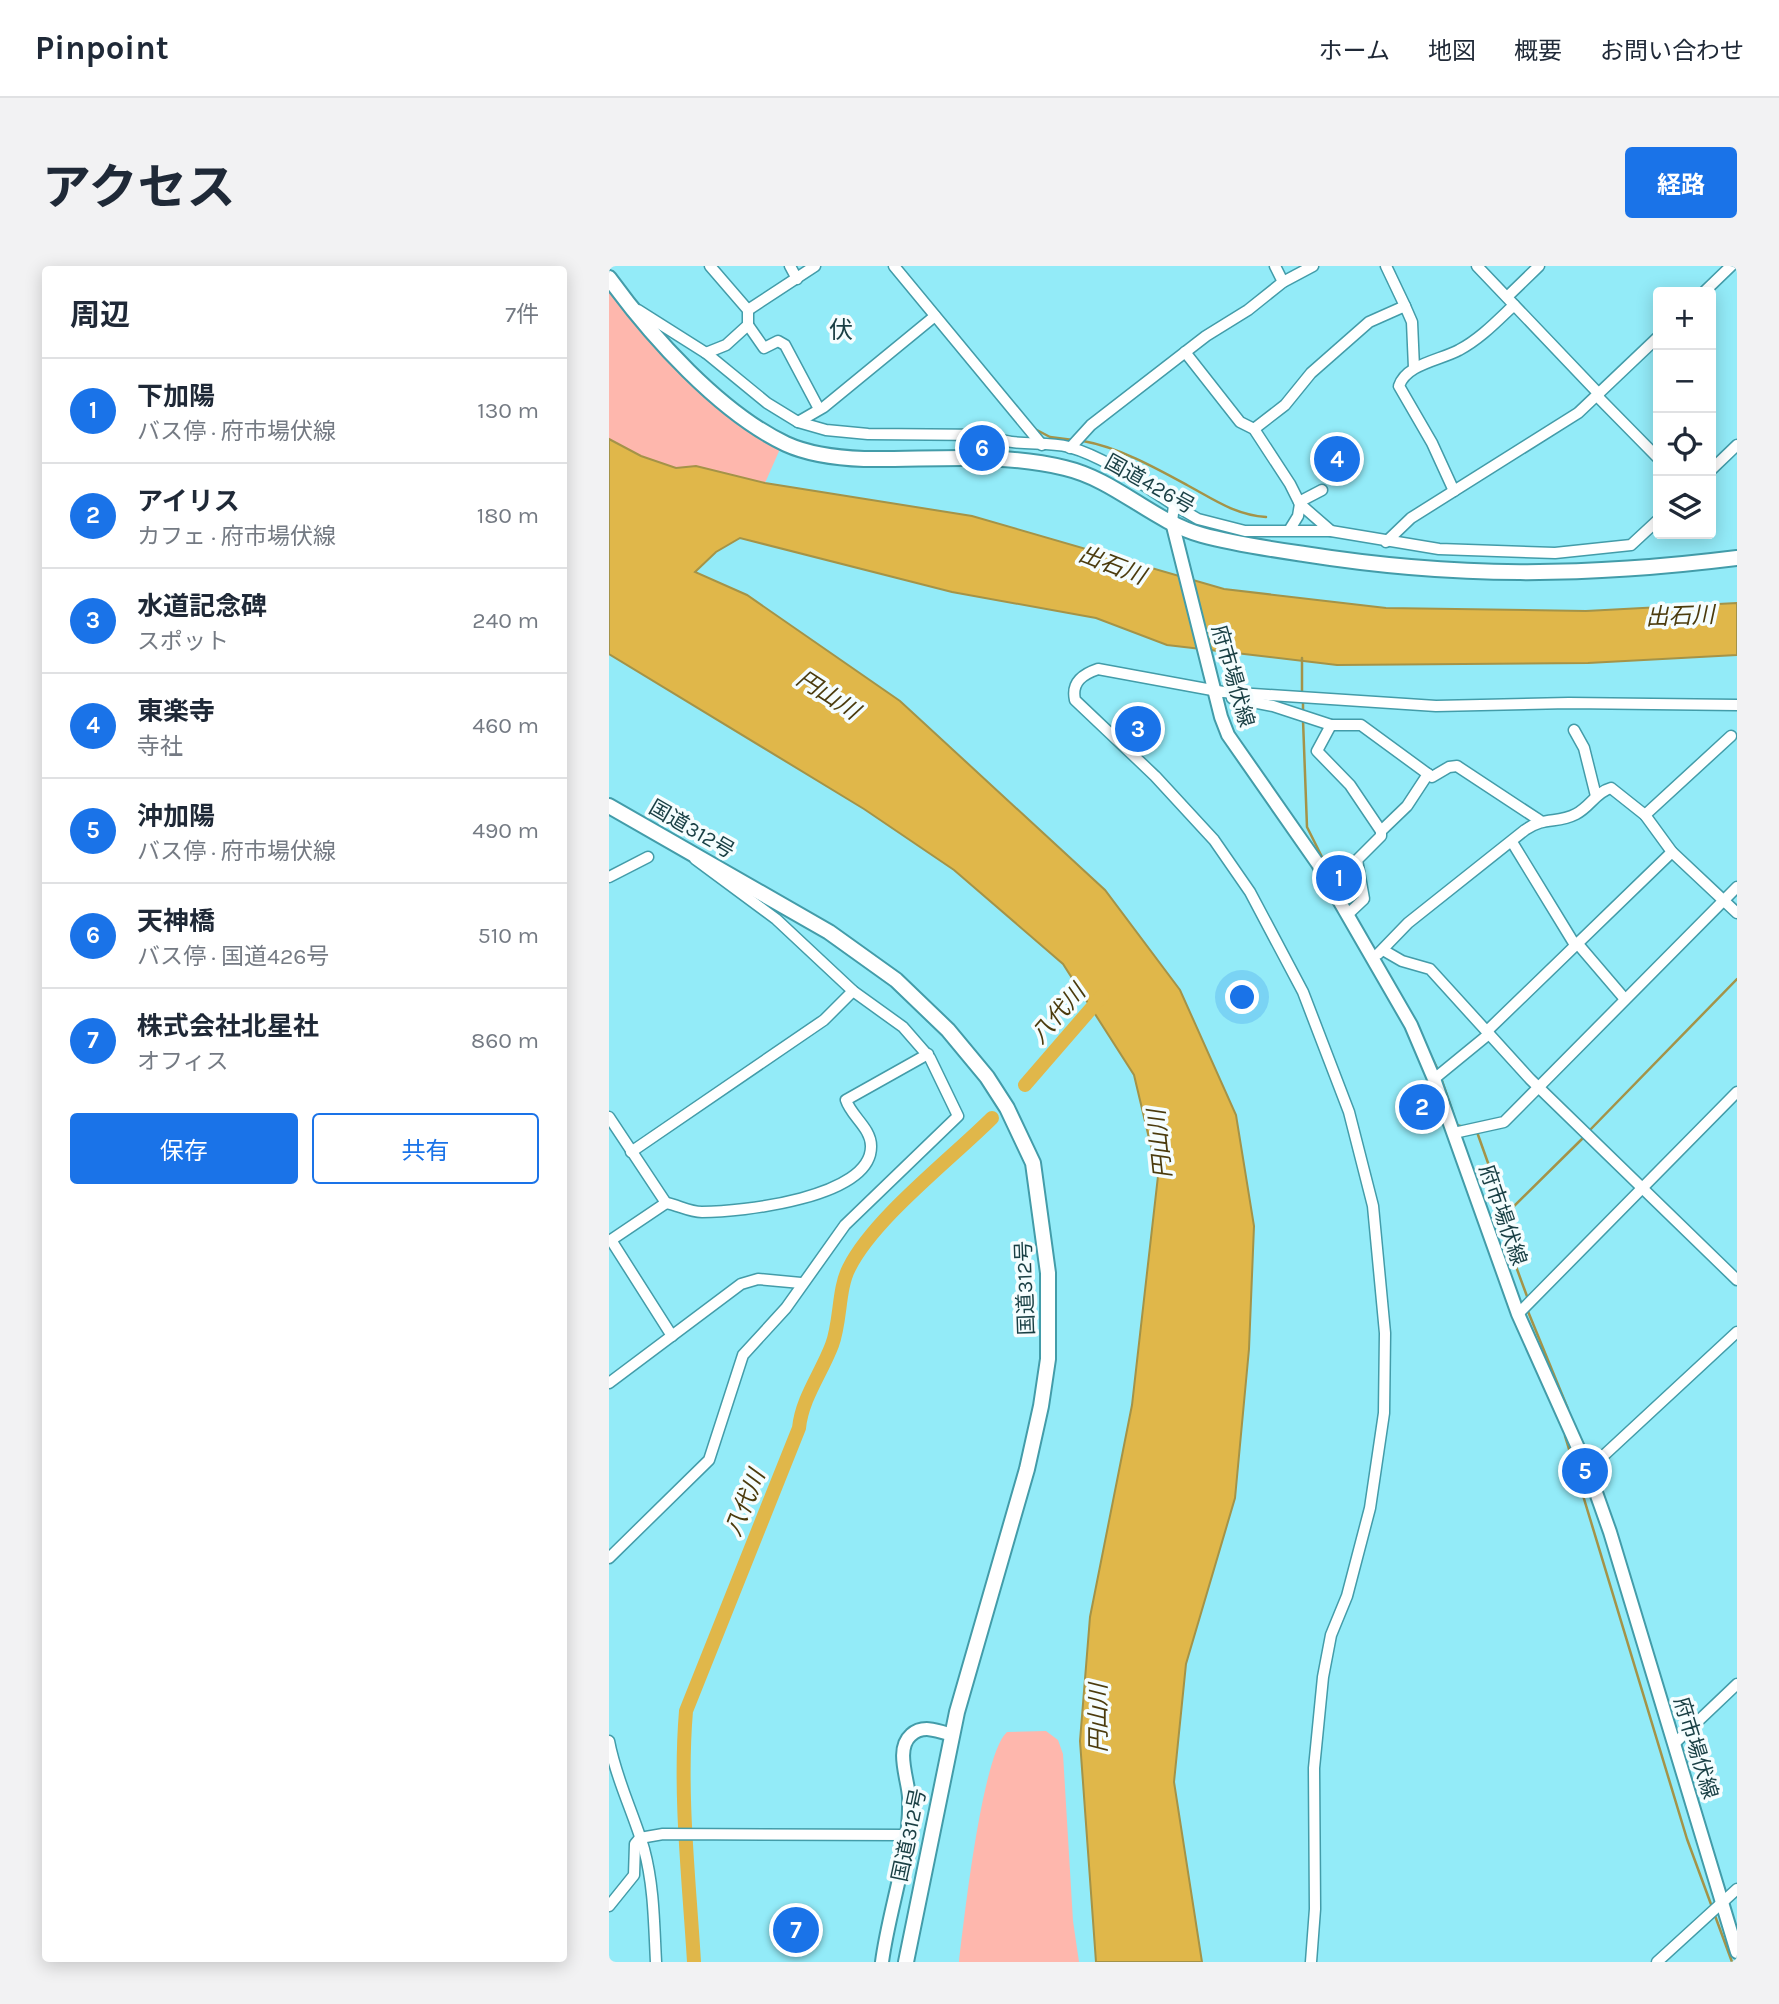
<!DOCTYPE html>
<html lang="ja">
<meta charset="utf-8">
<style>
body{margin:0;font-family:Karla,"Noto Sans JP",sans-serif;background:#f2f2f3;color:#1f2937}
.controls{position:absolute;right:21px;top:21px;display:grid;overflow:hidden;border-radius:7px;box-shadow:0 4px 18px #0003}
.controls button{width:63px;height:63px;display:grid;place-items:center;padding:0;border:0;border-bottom:2px solid #e0e1e3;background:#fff;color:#1f2937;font:35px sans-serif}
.you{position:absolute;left:634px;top:732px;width:24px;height:24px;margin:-18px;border:5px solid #fff;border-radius:50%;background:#1a73e8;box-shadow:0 0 0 10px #1a73e833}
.badge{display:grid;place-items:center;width:46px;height:46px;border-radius:50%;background:#1a73e8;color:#fff;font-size:23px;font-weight:700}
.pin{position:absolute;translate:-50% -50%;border:4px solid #fff;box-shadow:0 2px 7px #0006}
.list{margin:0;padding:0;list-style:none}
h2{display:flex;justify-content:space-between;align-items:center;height:91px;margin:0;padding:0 28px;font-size:30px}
h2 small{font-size:23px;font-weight:400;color:#747a83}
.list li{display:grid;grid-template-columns:46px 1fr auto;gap:21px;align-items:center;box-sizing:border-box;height:105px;padding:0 28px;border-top:2px solid #e0e1e3}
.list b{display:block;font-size:26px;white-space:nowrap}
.list p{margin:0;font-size:23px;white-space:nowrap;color:#747a83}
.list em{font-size:23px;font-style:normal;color:#747a83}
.actions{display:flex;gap:14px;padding:21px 28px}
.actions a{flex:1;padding:16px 0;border:2px solid #1a73e8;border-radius:7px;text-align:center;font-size:24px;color:#1a73e8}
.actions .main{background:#1a73e8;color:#fff}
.icon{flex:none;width:38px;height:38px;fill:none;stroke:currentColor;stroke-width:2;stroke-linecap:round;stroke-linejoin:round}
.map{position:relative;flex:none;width:1128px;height:1696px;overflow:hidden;border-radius:7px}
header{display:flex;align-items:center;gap:42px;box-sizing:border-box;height:98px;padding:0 35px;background:#fff;border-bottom:2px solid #e0e1e3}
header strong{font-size:33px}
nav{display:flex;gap:38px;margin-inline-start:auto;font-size:24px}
.intro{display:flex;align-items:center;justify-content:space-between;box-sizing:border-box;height:168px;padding:0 42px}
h1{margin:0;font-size:49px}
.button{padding:18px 32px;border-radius:7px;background:#1a73e8;color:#fff;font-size:24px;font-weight:700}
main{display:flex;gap:42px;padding:0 42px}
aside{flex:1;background:#fff;border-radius:7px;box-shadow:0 4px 18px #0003}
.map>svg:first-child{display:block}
.green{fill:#feb7ad}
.water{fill:#e0b74a;stroke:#a49348;stroke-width:2}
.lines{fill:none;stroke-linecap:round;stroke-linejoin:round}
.stream{stroke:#a49348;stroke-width:2.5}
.river{stroke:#e0b74a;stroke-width:14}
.minor-casing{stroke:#439ca9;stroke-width:13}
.major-casing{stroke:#439ca9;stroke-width:16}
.highway-casing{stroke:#439ca9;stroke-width:18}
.minor{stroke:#fff;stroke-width:10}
.major{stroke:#fff;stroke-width:12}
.highway{stroke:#fff;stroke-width:14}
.labels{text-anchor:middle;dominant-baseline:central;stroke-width:7;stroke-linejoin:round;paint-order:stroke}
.street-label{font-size:21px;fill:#193f44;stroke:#f5fdfe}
.water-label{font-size:23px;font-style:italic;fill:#4b3b0d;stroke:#f5fdfe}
.quarter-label{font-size:24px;fill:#193f44;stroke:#f5fdfe}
</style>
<header>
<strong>Pinpoint</strong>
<nav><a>ホーム</a><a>地図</a><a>概要</a><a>お問い合わせ</a></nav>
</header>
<div class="intro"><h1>アクセス</h1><a class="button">経路</a></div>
<main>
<aside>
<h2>周辺<small>7件</small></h2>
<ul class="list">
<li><span class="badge">1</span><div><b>下加陽</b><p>バス停 · 府市場伏線</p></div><em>130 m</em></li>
<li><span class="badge">2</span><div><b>アイリス</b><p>カフェ · 府市場伏線</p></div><em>180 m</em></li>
<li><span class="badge">3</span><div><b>水道記念碑</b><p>スポット</p></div><em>240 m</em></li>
<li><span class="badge">4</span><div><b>東楽寺</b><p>寺社</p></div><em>460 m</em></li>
<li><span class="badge">5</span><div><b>沖加陽</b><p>バス停 · 府市場伏線</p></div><em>490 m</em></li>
<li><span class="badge">6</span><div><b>天神橋</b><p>バス停 · 国道426号</p></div><em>510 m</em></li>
<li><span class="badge">7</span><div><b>株式会社北星社</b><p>オフィス</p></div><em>860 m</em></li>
</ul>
<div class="actions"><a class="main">保存</a><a>共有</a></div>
</aside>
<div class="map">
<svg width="1128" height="1696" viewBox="0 0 1128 1696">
<rect width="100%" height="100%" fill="#93ebf8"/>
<g class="green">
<path d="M0,26c47,63 105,115 171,157l-15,34 -69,-17 -20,2 -35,-12 -32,-17z"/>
<path d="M437,1465l12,9 5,14 10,167 6,41h-120c5,-41 23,-208 48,-230z"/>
</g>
<polygon class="water" points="0,173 32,190 67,202 87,200 156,217 363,250 615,323 777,342 977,345 1128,337 1128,389 979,397 728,399 558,379 487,352 343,326 131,272 107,286 86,306 138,329 291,435 496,624 571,724 627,849 645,960 640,1083 626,1232 577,1398 565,1516 593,1696 487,1696 471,1475 481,1351 523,1139 549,910 525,809 454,698 345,604 255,543 0,388"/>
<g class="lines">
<g class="stream">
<polyline points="424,162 441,171 464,174"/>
<path d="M474,175c35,6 73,27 104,44 26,14 48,30 79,32"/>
<polyline points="693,392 693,427"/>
<polyline points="694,434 694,448"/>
<polyline points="694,454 698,561 716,597"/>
<polyline points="819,784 830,806"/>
<polyline points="832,812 848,859 855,861"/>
<polyline points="868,866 889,925 881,930 919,1033"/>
<polyline points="979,866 1128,713"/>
<polyline points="890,955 975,871"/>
<polyline points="918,1043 959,1143"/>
<polyline points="956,1170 1078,1573 1103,1641"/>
<polyline points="1105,1647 1123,1696"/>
</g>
<g class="river">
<polyline points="416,819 493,730"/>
<path d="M85,1696c-5,-83 -15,-168 -8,-251l113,-283c3,-30 22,-54 33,-83 9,-24 6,-56 17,-77 25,-50 102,-109 143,-150"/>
</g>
<g class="minor-casing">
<g id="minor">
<polyline points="181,0 188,13"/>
<polyline points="285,0 433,179"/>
<polyline points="666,0 674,16"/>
<polyline points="777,0 796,40"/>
<polyline points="868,0 990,128"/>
<polyline points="1095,26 1122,0"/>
<polyline points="898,31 930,0"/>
<path d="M29,44l68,43 61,50 31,19 28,8 42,4 121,1c24,13 54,5 80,12 38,11 72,37 105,58"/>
<polyline points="139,44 206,0"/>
<polyline points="139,59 155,82 169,75 176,79 210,143"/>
<polyline points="576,86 631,156 645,163 681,218 691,238 689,250 681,263"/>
<polyline points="97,87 117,79 139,59 139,44 101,0"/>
<polyline points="988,130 1049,192"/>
<polyline points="189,156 215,141 326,50"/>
<polyline points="645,163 676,139 702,107 760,56 796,40 803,56 805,102"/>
<polyline points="461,182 482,159 597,70 639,44 674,16 704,0"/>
<polyline points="1102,204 1128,179"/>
<path d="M845,225l-22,-48 -33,-57c7,-22 42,-26 60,-36 21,-11 38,-29 55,-45"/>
<polyline points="690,236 713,224"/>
<polyline points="691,238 722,265"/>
<polyline points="563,256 565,239 589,253 636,265 722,265 830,283 946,287 1022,279 1049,254"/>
<polyline points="777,276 802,252 969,147 1049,71"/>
<polyline points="623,432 664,440 722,459 752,459 823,511 840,501 848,500 930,554"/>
<polyline points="722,459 708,485 741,519 772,565"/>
<polyline points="965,464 975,482 987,530"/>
<polyline points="1036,549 1122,470"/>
<polyline points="903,576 966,679"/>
<polyline points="0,611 39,591"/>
<polyline points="738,649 755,633 748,594 772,570 772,565 798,540 819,508"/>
<polyline points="968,677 1015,732"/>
<polyline points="774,684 793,695 821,703 921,813 1128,1014"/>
<path d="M769,688l30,-31 117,-93c20,-14 32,-6 51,-16 14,-7 20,-22 35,-26l34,27 27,37 65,61"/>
<polyline points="878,765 1063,586"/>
<polyline points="825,813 880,768"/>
<polyline points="0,851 57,937 2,974 63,1070"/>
<polyline points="845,867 895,856 1128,621"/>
<polyline points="22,886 215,754 244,725"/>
<path d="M57,937c12,2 23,9 36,9 38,0 170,-14 169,-66 0,-18 -20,-30 -25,-46l82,-46"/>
<polyline points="909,1048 1128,826"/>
<polyline points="0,1117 132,1018 149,1013 192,1017"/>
<polyline points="979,1204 1128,1066"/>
<polyline points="0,1292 100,1194 134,1089 177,1042 236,959 349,850 321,792 294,761 244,725 167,653 86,593"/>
<path d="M0,1475c7,38 24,71 35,108 10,37 10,75 12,113"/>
<polyline points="1066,1477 1128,1418"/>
<polyline points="31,1572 54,1568 297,1569"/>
<polyline points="0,1640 25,1609 26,1578 31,1572"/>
<path d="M702,1696l4,-53 -1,-141 9,-91 8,-42 16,-39 23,-88 14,-95 1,-80 -12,-127 -24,-94 -46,-120 -53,-100 -36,-52 -59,-64 -80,-76c-4,-18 8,-26 23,-31l125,23 213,14 133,-3 168,2"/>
<polyline points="1048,1696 1128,1623"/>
</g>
</g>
<g class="major-casing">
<g id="major">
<polyline points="563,256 612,451 619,469 709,598 802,759 825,813 909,1048 979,1204 1001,1266 1128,1686"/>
<path d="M273,1696c7,-54 29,-110 27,-165 -1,-18 -14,-48 2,-62 12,-11 28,-4 41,0"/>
</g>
</g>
<g class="highway-casing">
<g id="highway">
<path d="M0,12c42,58 111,135 177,166 24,11 52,14 78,15 66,1 137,-7 201,9 51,12 87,53 137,67 33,9 68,14 102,19 151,24 281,23 433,4"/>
<polyline points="0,540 220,666 287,714 339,764 378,811 398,842 424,897 439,1007 439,1093 432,1140 418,1203 348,1446 297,1696"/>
</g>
</g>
<use href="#minor" class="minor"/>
<use href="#major" class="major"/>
<use href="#highway" class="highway"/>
</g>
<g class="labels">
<g class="street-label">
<text transform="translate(541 218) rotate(29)">国道426号</text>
<text transform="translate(624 410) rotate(74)">府市場伏線</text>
<text transform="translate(83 563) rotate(30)">国道312号</text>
<text transform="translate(894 949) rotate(71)">府市場伏線</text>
<text transform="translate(416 1022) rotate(-92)">国道312号</text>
<text transform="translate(1087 1482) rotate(73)">府市場伏線</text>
<text transform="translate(300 1569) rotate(-78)">国道312号</text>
</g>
<g class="water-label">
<text transform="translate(503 299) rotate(21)">出石川</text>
<text transform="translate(1071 350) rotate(-2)">出石川</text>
<text transform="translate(219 429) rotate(33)">円山川</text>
<text transform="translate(449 748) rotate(-49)">八代川</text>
<text transform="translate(551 878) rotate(-96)">円山川</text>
<text transform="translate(136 1237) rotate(-68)">八代川</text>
<text transform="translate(489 1452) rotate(-90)">円山川</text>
</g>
<g class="quarter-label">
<text x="232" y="64">伏</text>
</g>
</g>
</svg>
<div class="controls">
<button>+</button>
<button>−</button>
<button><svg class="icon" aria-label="locate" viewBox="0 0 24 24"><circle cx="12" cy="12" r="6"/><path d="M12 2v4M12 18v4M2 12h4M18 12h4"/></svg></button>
<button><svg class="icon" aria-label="layers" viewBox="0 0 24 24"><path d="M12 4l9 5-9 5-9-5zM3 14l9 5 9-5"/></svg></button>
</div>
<div class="you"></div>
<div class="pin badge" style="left:730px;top:612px">1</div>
<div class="pin badge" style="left:813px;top:841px">2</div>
<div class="pin badge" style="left:529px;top:463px">3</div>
<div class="pin badge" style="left:728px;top:193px">4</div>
<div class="pin badge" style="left:976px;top:1205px">5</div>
<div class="pin badge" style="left:373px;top:182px">6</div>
<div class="pin badge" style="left:187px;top:1664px">7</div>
</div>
</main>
